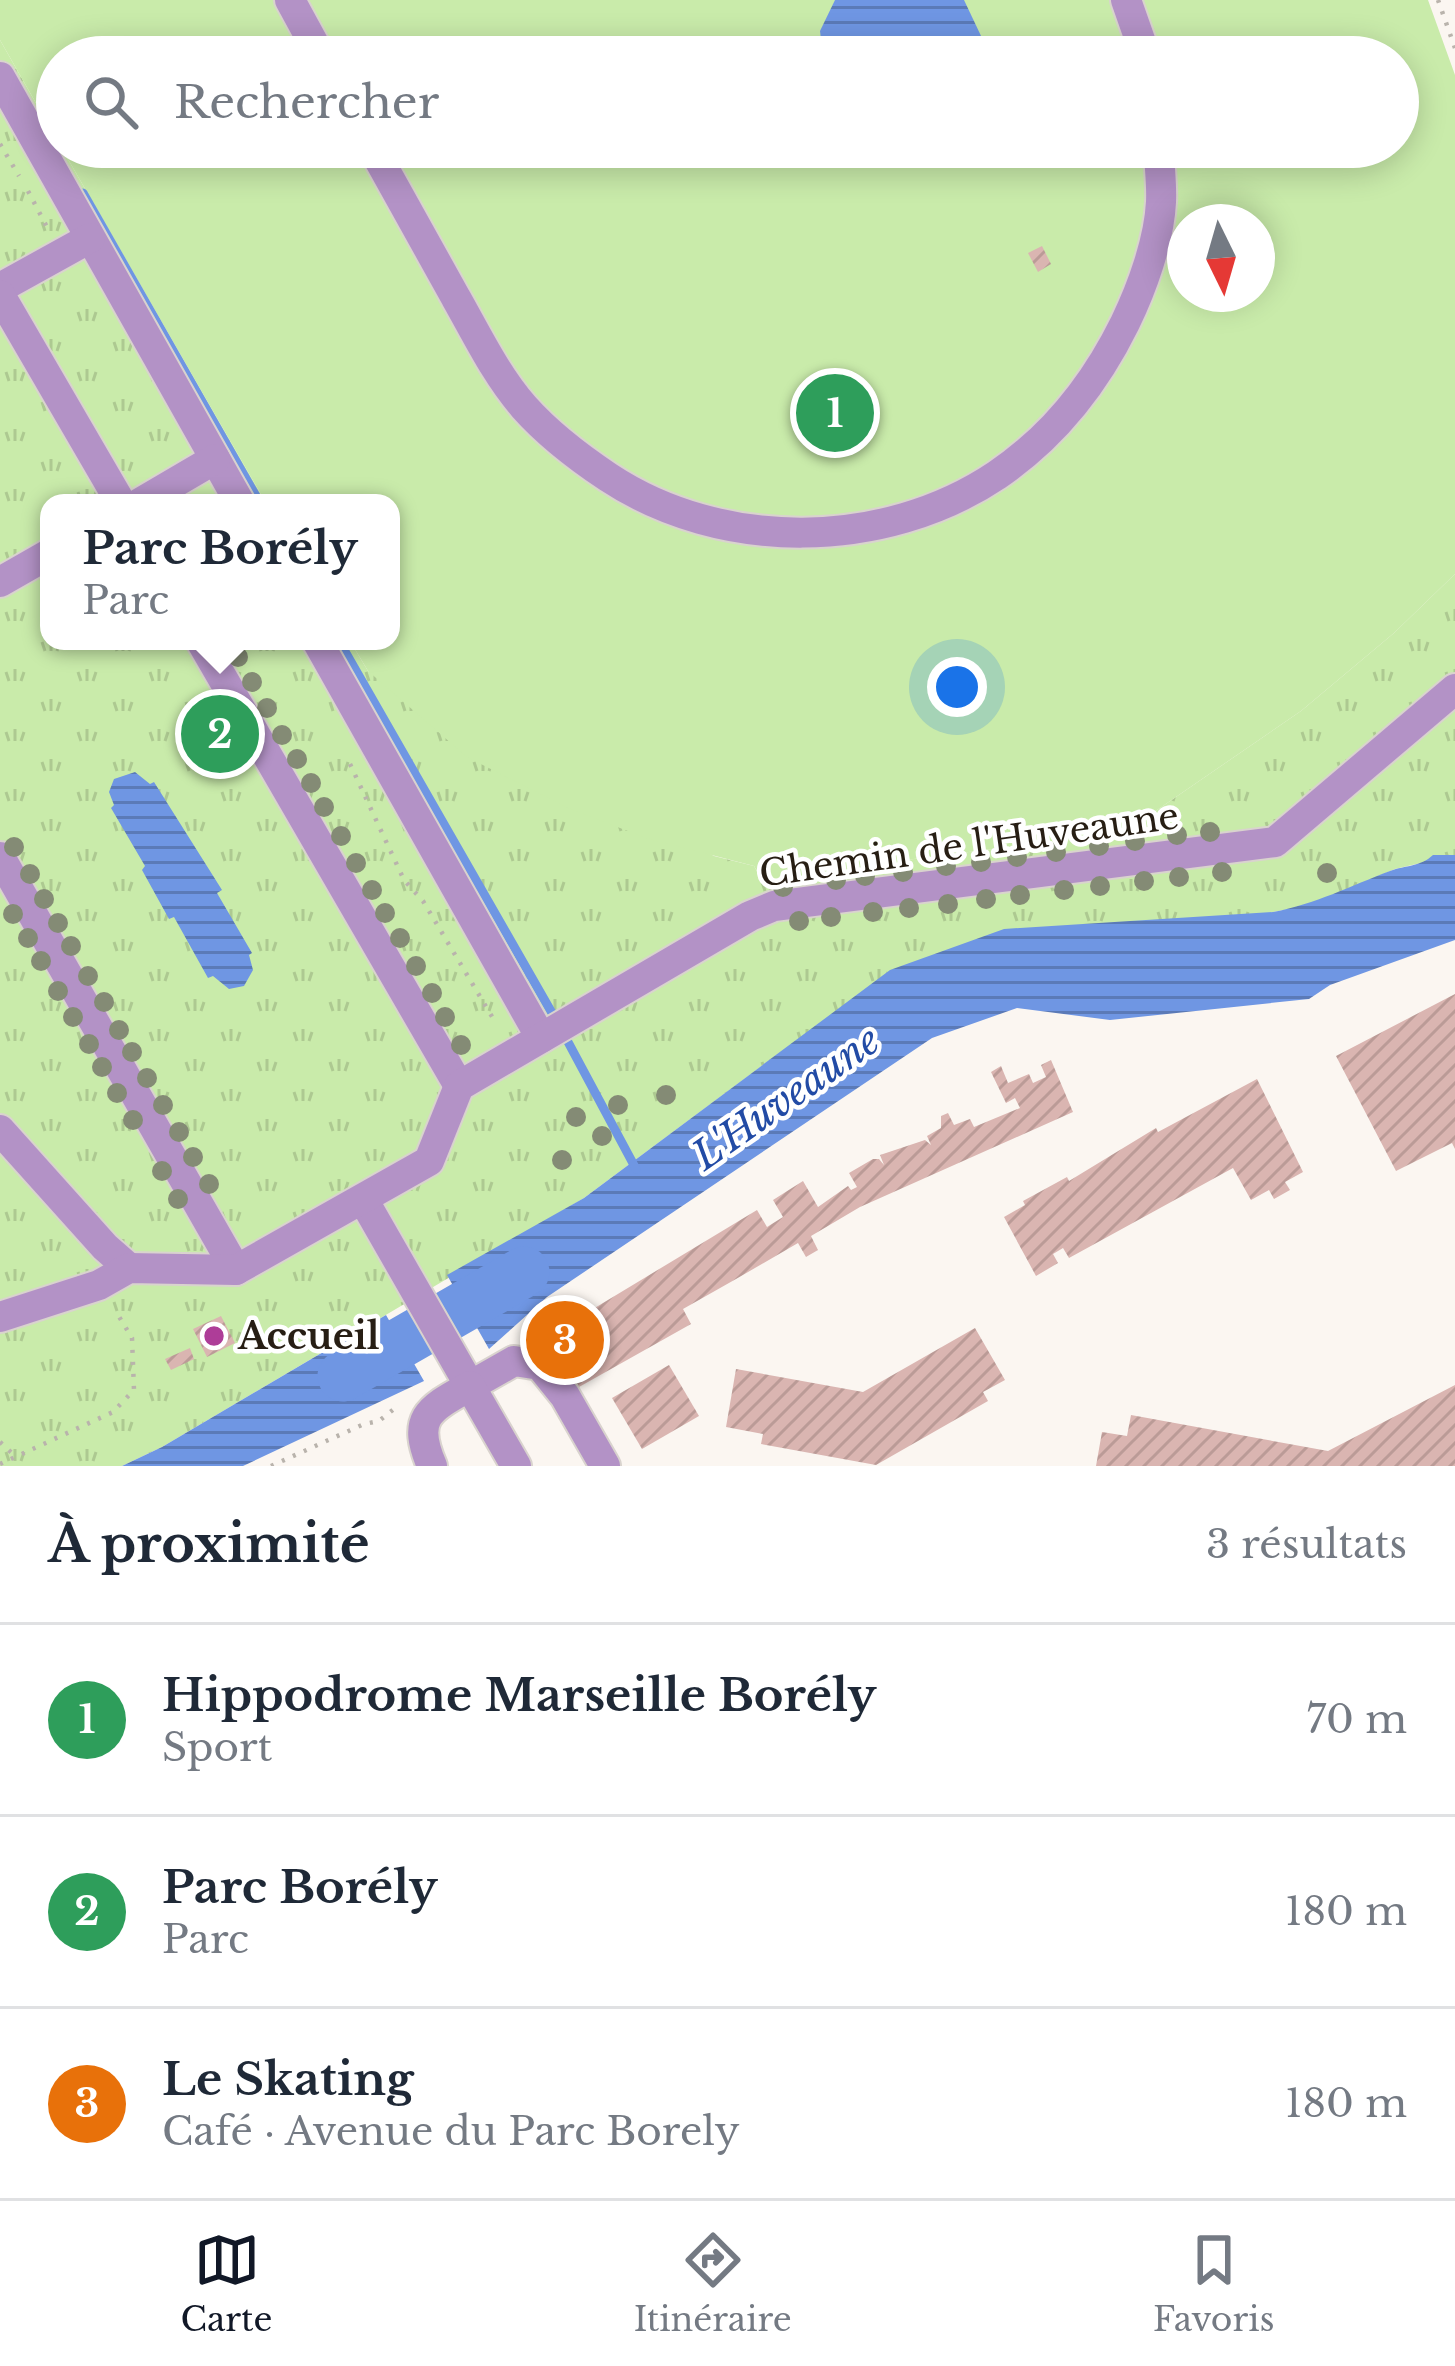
<!DOCTYPE html>
<html lang="fr">
<meta charset="utf-8">
<style>
body{margin:0;font-family:"Libre Baskerville",serif;background:#f2f2f3;color:#1f2937}
.compass{position:absolute;left:1167px;top:204px;width:108px;height:108px;border-radius:50%;background:#fff;box-shadow:0 6px 30px #0003;rotate:175deg}
.you{position:absolute;left:957px;top:687px;width:42px;height:42px;margin:-30px;border:9px solid #fff;border-radius:50%;background:#1a73e8;box-shadow:0 0 0 18px #1a73e833}
.badge{display:grid;place-items:center;width:78px;height:78px;border-radius:50%;background:#111827;color:#fff;font-size:39px;font-weight:700}
.pin{position:absolute;translate:-50% -50%;border:6px solid #fff;box-shadow:0 3px 12px #0006}
.popup{position:absolute;left:40px;top:494px;width:360px;height:156px;box-sizing:border-box;display:grid;place-content:center;border-radius:24px;background:#fff;filter:drop-shadow(0 3px 9px #0005);font-size:39px;white-space:nowrap;color:#747a83}
.popup b{font-size:45px;color:#1f2937}
.popup::after{content:'';position:absolute;left:50%;top:100%;margin-left:-24px;border:24px solid transparent;border-top-color:#fff}
.list{margin:0;padding:0;list-style:none}
h2{display:flex;justify-content:space-between;align-items:center;height:156px;margin:0;padding:0 48px;font-size:51px}
h2 small{font-size:39px;font-weight:400;color:#747a83}
.list li{display:grid;grid-template-columns:78px 1fr auto;gap:36px;align-items:center;box-sizing:border-box;height:192px;padding:0 48px;border-top:3px solid #e0e1e3}
.list b{display:block;font-size:45px;white-space:nowrap}
.list p{margin:0;font-size:39px;white-space:nowrap;color:#747a83}
.list em{font-size:39px;font-style:normal;color:#747a83}
.icon{flex:none;width:66px;height:66px;fill:none;stroke:currentColor;stroke-width:2;stroke-linecap:round;stroke-linejoin:round}
.map{position:relative;flex:none;width:1455px;height:1466px;overflow:hidden}
.search{position:absolute;background:#fff;box-shadow:0 6px 30px #0003;left:36px;right:36px;top:36px;height:132px;display:flex;align-items:center;gap:30px;box-sizing:border-box;padding:0 42px;border-radius:66px;color:#747a83;font-size:45px}
.sheet{height:732px;background:#fff}
nav{display:flex;justify-content:space-around;align-items:center;box-sizing:border-box;height:168px;border-top:3px solid #e0e1e3;background:#fff;font-size:33px;color:#747a83}
nav a{display:grid;justify-items:center;gap:6px}
nav .on{color:#111827}
.map>svg:first-child{display:block}
.grass{fill:url(#grass-tufts)}
.pitch{fill:#c9ebaa;fill-rule:evenodd}
.water{fill:url(#water-rules)}
.lines{fill:none;stroke-linecap:round;stroke-linejoin:round}
.stream{stroke:#6f96e3;stroke-width:9}
.river{stroke:#6f96e3;stroke-width:51}
.building{fill:url(#building-hatch)}
.minor-casing{stroke:#d9d3ce;stroke-width:34}
.path{stroke:#b9b3ac;stroke-width:4.5;stroke-dasharray:3 9;stroke-linecap:butt}
.minor{stroke:#b392c6;stroke-width:30}
.tree{fill:#848b75}
.poi-dot{fill:#ae3d98;stroke:#fff;stroke-width:4.5}
.labels{text-anchor:middle;dominant-baseline:central;stroke-width:9;stroke-linejoin:round;paint-order:stroke}
.street-label{font-size:36px;fill:#271e14;stroke:#fff}
.poi-label{font-size:36px;font-weight:bold;fill:#271e14;stroke:#fff;text-anchor:start}
.water-label{font-size:39px;font-style:italic;fill:#224ba5;stroke:#fff}
</style>
<div class="map">
<svg width="1455" height="1466" viewBox="0 0 1455 1466">
<defs>
<pattern id="grass-tufts" width="24" height="20" patternUnits="userSpaceOnUse" patternTransform="scale(3)"><rect width="24" height="20" fill="#c9ebaa"/><path d="M3 7l-1-3M5 7V3M7 7l1-3M15 17l-1-3M17 17v-4M19 17l1-3" fill="none" stroke="#adc991"/></pattern>
<pattern id="water-rules" width="6" height="5" patternUnits="userSpaceOnUse" patternTransform="scale(3)"><rect width="6" height="5" fill="#6f96e3"/><path d="M0 2.5h6" fill="none" stroke="#5b7ab7"/></pattern>
<pattern id="building-hatch" width="6" height="6" patternUnits="userSpaceOnUse" patternTransform="scale(3)"><rect width="6" height="6" fill="#dab5b1"/><path d="M-1 1l2-2M0 6l6-6M5 7l2-2" fill="none" stroke="#bb9b97"/></pattern>
</defs>
<rect width="100%" height="100%" fill="#fbf6f1"/>
<polygon class="grass" points="0,40 57,140 57,147 61,147 266,503 49,503 49,641 350,641 368,671 714,856 754,866 764,884 851,867 1125,832 1301,711 1394,633 1455,574 1455,855 1395,869 1311,905 1273,912 782,1051 584,1198 162,1447 122,1466 0,1466"/>
<path class="pitch" d="M0,0h1428l27,75v499l-61,59 -93,78 -176,121 -274,35 -87,17 -10,-18 -108,-28 -78,-30 -101,-51 -99,-86 -18,-30h41v-138h-125l-205,-356h1337v-90h-1341v83l-57,-100zM1185,222h72v72h-72z"/>
<g class="water">
<polygon points="835,0 964,0 991,57 823,57 820,31"/>
<polygon points="135,772 150,784 154,782 222,890 217,893 252,953 249,955 253,970 244,986 229,989 213,976 208,978 174,917 169,919 142,870 145,866 111,808 114,805 109,792 114,779"/>
<path d="M1433,855h22v85l-125,45 -21,14 -199,21 -93,-12 -85,30 -385,259 -58,52 -42,-74 137,-77 306,-228 114,-41 269,-17c43,-8 77,-26 117,-41 16,-6 30,-4 43,-16z"/>
<polygon points="386,1315 424,1381 243,1466 122,1466 162,1447"/>
</g>
<g class="lines">
<g class="stream">
<polyline points="83,193 260,503"/>
<polyline points="339,641 560,1027 636,1169"/>
</g>
<polyline class="river" points="343,1376 524,1272"/>
</g>
<g class="building">
<polygon points="1042,246 1051,264 1038,272 1028,253"/>
<polygon points="1455,994 1455,1149 1452,1143 1396,1171 1336,1056"/>
<polygon points="1051,1060 1073,1112 860,1207 811,1236 818,1250 806,1257 798,1243 736,1279 683,1309 691,1324 579,1387 550,1335 757,1210 767,1227 783,1217 773,1200 803,1181 818,1207 848,1186 851,1190 857,1187 849,1173 873,1159 879,1159 884,1165 880,1155 925,1140 931,1145 927,1136 941,1128 941,1116 948,1113 954,1125 970,1119 974,1127 1020,1108 1015,1098 1006,1103 991,1072 1001,1066 1008,1083 1029,1074 1033,1083 1046,1077 1041,1065"/>
<polygon points="1257,1079 1303,1172 1285,1182 1290,1190 1274,1199 1269,1190 1251,1200 1233,1168 1069,1258 1063,1248 1053,1254 1058,1263 1036,1276 1004,1217 1025,1205 1023,1201 1067,1177 1069,1181 1156,1128 1158,1132"/>
<polygon points="221,1316 235,1343 207,1357 193,1329"/>
<polygon points="975,1328 1005,1380 983,1392 988,1401 876,1465 761,1444 763,1434 726,1427 736,1369 863,1392"/>
<polygon points="190,1348 194,1359 171,1370 165,1359"/>
<polygon points="669,1365 699,1416 642,1449 612,1398"/>
<polygon points="1455,1385 1455,1466 1096,1466 1102,1432 1127,1436 1131,1415 1328,1451"/>
</g>
<g class="lines">
<g class="minor-casing">
<g id="minor">
<polyline points="290,0 321,57"/>
<polyline points="1126,0 1146,57"/>
<polyline points="0,77 240,503"/>
<path d="M372,147c28,51 56,101 84,151 21,37 40,77 68,109 24,27 54,50 84,70 113,75 276,74 389,-2 56,-38 98,-91 128,-152 17,-35 34,-82 36,-121 1,-18 -2,-37 -2,-55"/>
<polyline points="0,288 90,238"/>
<polyline points="0,295 121,503"/>
<polyline points="140,503 215,459"/>
<polyline points="0,582 49,554"/>
<polyline points="201,641 459,1086"/>
<polyline points="317,641 541,1038"/>
<polyline points="0,857 236,1270"/>
<polyline points="0,1130 105,1247 129,1268"/>
<polyline points="364,1201 470,1386 514,1361 540,1365 565,1396 605,1466"/>
<polyline points="0,1317 99,1285 129,1268 236,1270 429,1161 459,1086 750,916 774,906 1275,842 1455,689"/>
<path d="M432,1466c-21,-49 -3,-57 38,-80l46,80"/>
</g>
</g>
<g class="path">
<polyline points="1438,0 1455,48"/>
<polyline points="0,144 19,176"/>
<polyline points="28,191 48,229"/>
<polyline points="350,764 404,880 423,901 494,1020"/>
<polyline points="0,1442 16,1457"/>
<polyline points="0,1464 113,1412 134,1390 132,1338 115,1310"/>
<polyline points="271,1466 364,1424 379,1421 399,1405"/>
</g>
<use href="#minor" class="minor"/>
</g>
<g class="tree">
<circle cx="238" cy="657" r="10"/>
<circle cx="252" cy="682" r="10"/>
<circle cx="267" cy="708" r="10"/>
<circle cx="282" cy="735" r="10"/>
<circle cx="297" cy="759" r="10"/>
<circle cx="311" cy="783" r="10"/>
<circle cx="324" cy="807" r="10"/>
<circle cx="1210" cy="832" r="10"/>
<circle cx="1177" cy="835" r="10"/>
<circle cx="341" cy="836" r="10"/>
<circle cx="1135" cy="841" r="10"/>
<circle cx="1099" cy="846" r="10"/>
<circle cx="14" cy="847" r="10"/>
<circle cx="1056" cy="852" r="10"/>
<circle cx="1017" cy="857" r="10"/>
<circle cx="981" cy="862" r="10"/>
<circle cx="356" cy="863" r="10"/>
<circle cx="946" cy="866" r="10"/>
<circle cx="903" cy="872" r="10"/>
<circle cx="1222" cy="872" r="10"/>
<circle cx="1327" cy="873" r="10"/>
<circle cx="30" cy="874" r="10"/>
<circle cx="865" cy="876" r="10"/>
<circle cx="1179" cy="877" r="10"/>
<circle cx="836" cy="880" r="10"/>
<circle cx="1144" cy="881" r="10"/>
<circle cx="1100" cy="886" r="10"/>
<circle cx="783" cy="887" r="10"/>
<circle cx="372" cy="890" r="10"/>
<circle cx="1064" cy="890" r="10"/>
<circle cx="1020" cy="895" r="10"/>
<circle cx="44" cy="899" r="10"/>
<circle cx="986" cy="899" r="10"/>
<circle cx="948" cy="904" r="10"/>
<circle cx="909" cy="908" r="10"/>
<circle cx="873" cy="912" r="10"/>
<circle cx="385" cy="913" r="10"/>
<circle cx="13" cy="914" r="10"/>
<circle cx="831" cy="917" r="10"/>
<circle cx="799" cy="921" r="10"/>
<circle cx="58" cy="923" r="10"/>
<circle cx="28" cy="938" r="10"/>
<circle cx="400" cy="938" r="10"/>
<circle cx="71" cy="946" r="10"/>
<circle cx="41" cy="961" r="10"/>
<circle cx="416" cy="966" r="10"/>
<circle cx="88" cy="976" r="10"/>
<circle cx="58" cy="991" r="10"/>
<circle cx="432" cy="993" r="10"/>
<circle cx="104" cy="1002" r="10"/>
<circle cx="73" cy="1017" r="10"/>
<circle cx="445" cy="1017" r="10"/>
<circle cx="119" cy="1030" r="10"/>
<circle cx="89" cy="1044" r="10"/>
<circle cx="461" cy="1045" r="10"/>
<circle cx="132" cy="1052" r="10"/>
<circle cx="102" cy="1067" r="10"/>
<circle cx="147" cy="1078" r="10"/>
<circle cx="117" cy="1093" r="10"/>
<circle cx="666" cy="1095" r="10"/>
<circle cx="163" cy="1105" r="10"/>
<circle cx="618" cy="1105" r="10"/>
<circle cx="576" cy="1117" r="10"/>
<circle cx="133" cy="1120" r="10"/>
<circle cx="179" cy="1132" r="10"/>
<circle cx="602" cy="1136" r="10"/>
<circle cx="193" cy="1157" r="10"/>
<circle cx="562" cy="1160" r="10"/>
<circle cx="162" cy="1171" r="10"/>
<circle cx="209" cy="1184" r="10"/>
<circle cx="178" cy="1199" r="10"/>
</g>
<circle class="poi-dot" cx="214" cy="1336" r="12"/>
<g class="labels">
<g class="street-label">
<text transform="translate(969 845) rotate(-8)">Chemin de l'Huveaune</text>
</g>
<g class="poi-label">
<text x="238" y="1336">Accueil</text>
</g>
<g class="water-label">
<text transform="translate(786 1098) rotate(-35)">L'Huveaune</text>
</g>
</g>
</svg>
<svg class="compass" viewBox="-18 -18 36 36"><path d="M0-13l5 13h-10z" fill="#e53935"/><path d="M0 13l5-13h-10z" fill="#747a83"/></svg>
<div class="you"></div>
<div class="pin badge" style="left:835px;top:413px;background:#2e9e5b">1</div>
<div class="pin badge" style="left:220px;top:734px;background:#2e9e5b">2</div>
<div class="popup"><b>Parc Borély</b>Parc</div>
<div class="pin badge" style="left:565px;top:1340px;background:#e8710a">3</div>
<div class="search"><svg class="icon" aria-label="search" viewBox="0 0 24 24"><circle cx="10" cy="10" r="6"/><path d="M15 15l6 6"/></svg>Rechercher</div>
</div>
<section class="sheet">
<h2>À proximité<small>3 résultats</small></h2>
<ul class="list">
<li><span class="badge" style="background:#2e9e5b">1</span><div><b>Hippodrome Marseille Borély</b><p>Sport</p></div><em>70 m</em></li>
<li><span class="badge" style="background:#2e9e5b">2</span><div><b>Parc Borély</b><p>Parc</p></div><em>180 m</em></li>
<li><span class="badge" style="background:#e8710a">3</span><div><b>Le Skating</b><p>Café · Avenue du Parc Borely</p></div><em>180 m</em></li>
</ul>
</section>
<nav>
<a class="on"><svg class="icon" aria-label="map" viewBox="0 0 24 24"><path d="M3 6l6-2 6 2 6-2v14l-6 2-6-2-6 2zM9 4v14M15 6v14"/></svg>Carte</a>
<a><svg class="icon" aria-label="directions" viewBox="0 0 24 24"><path d="M12 3l9 9-9 9-9-9zM9 14v-3h6M13 9l2 2-2 2"/></svg>Itinéraire</a>
<a><svg class="icon" aria-label="saved" viewBox="0 0 24 24"><path d="M7 4h10v16l-5-4-5 4z"/></svg>Favoris</a>
</nav>
